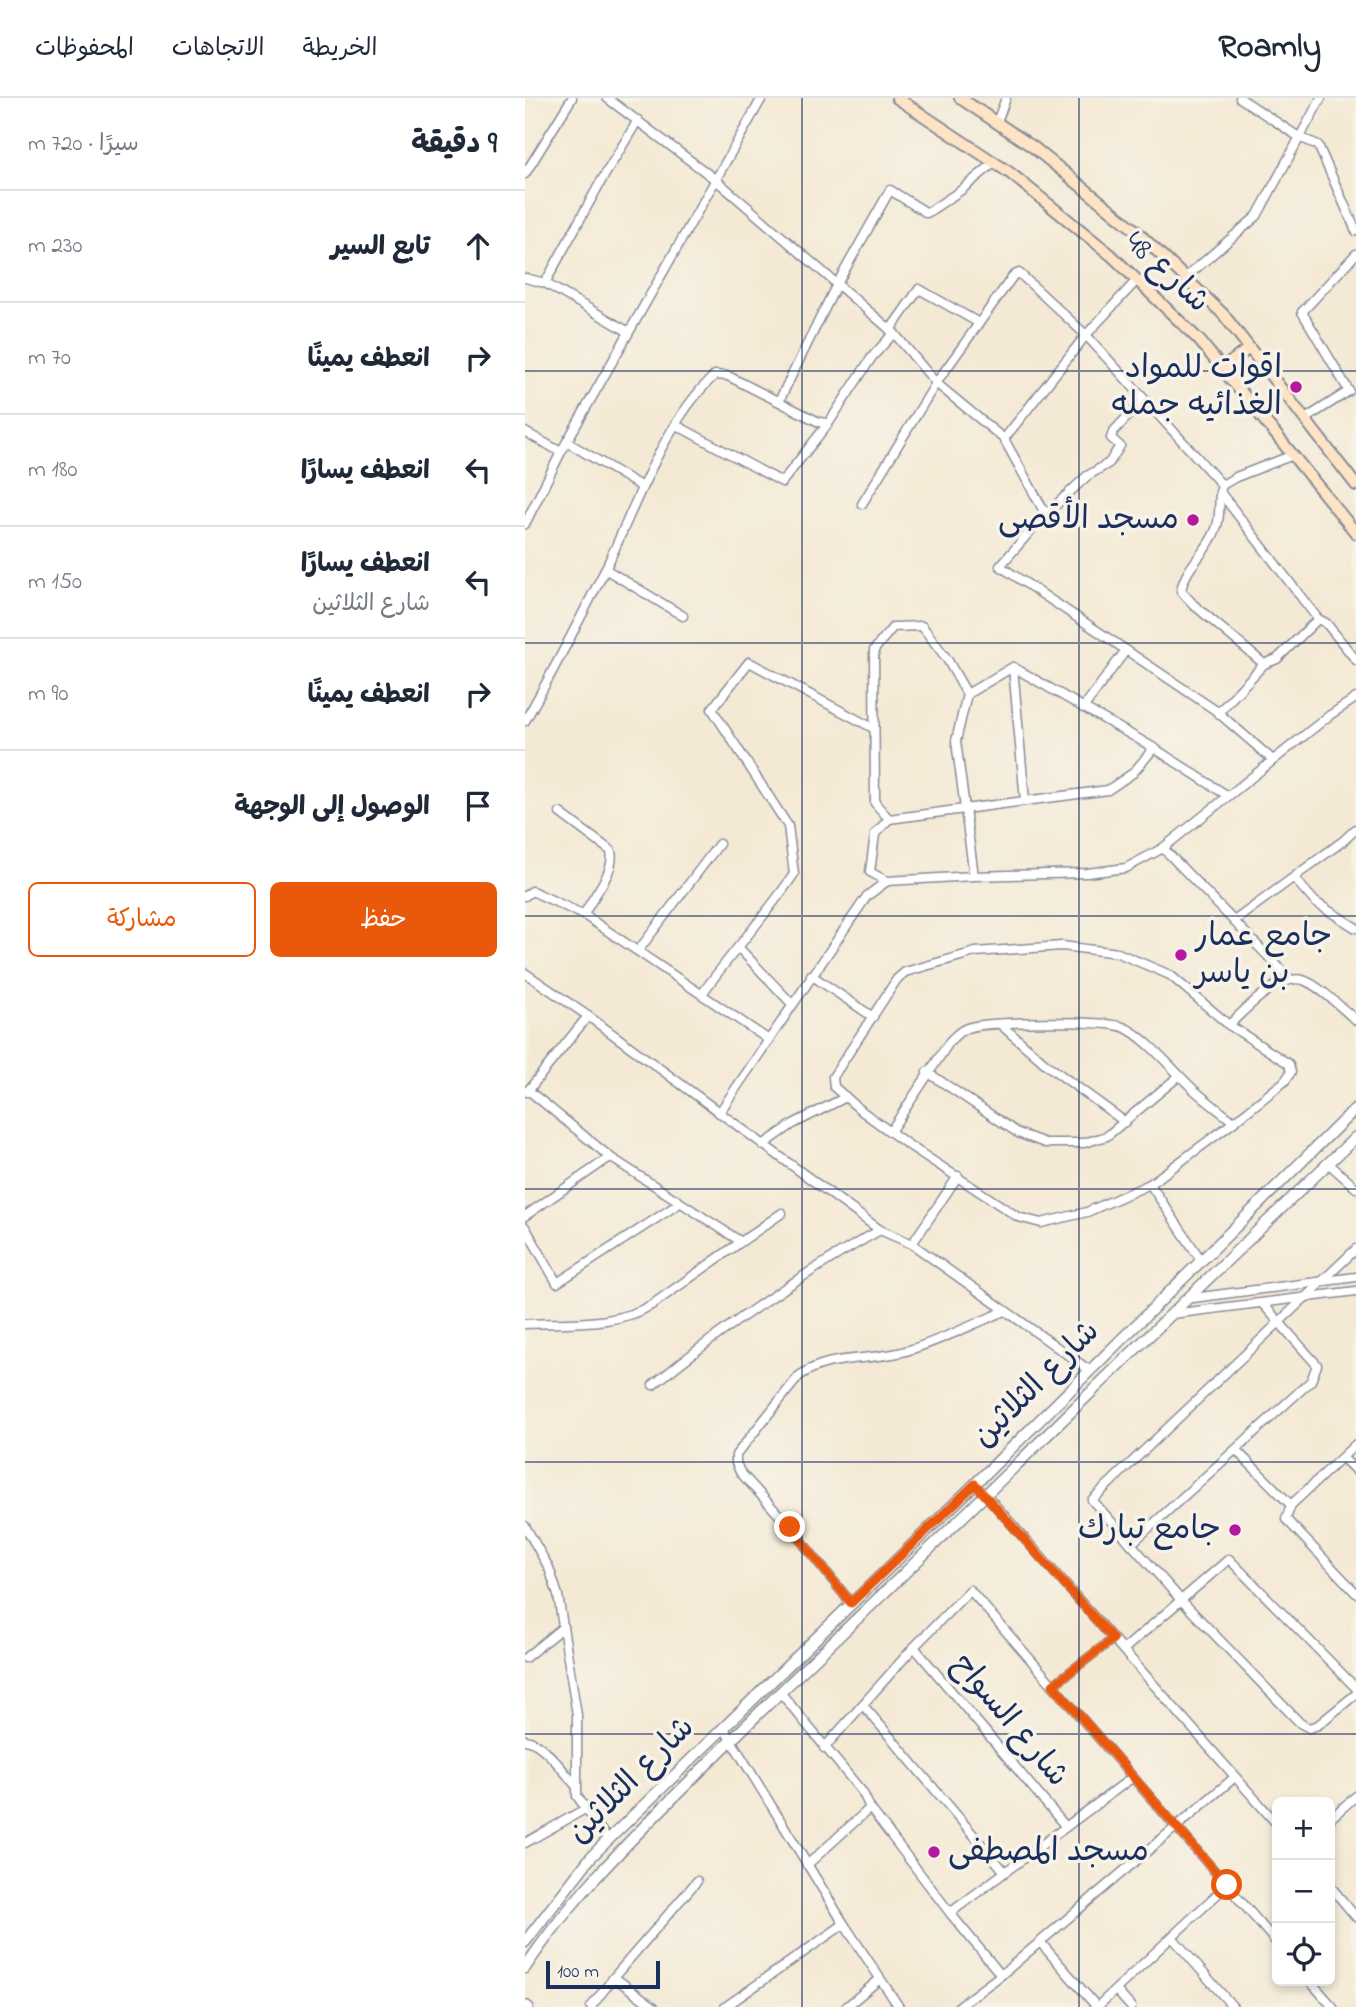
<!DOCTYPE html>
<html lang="ar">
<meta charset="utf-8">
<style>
body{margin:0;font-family:"Indie Flower","Playpen Sans Arabic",sans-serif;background:#f2f2f3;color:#1f2937;direction:rtl}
.controls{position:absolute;right:21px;bottom:21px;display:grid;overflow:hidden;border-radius:10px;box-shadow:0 4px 10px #0003}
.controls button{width:63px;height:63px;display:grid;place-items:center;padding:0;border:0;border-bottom:2px solid #e0e1e3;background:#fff;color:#1f2937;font:35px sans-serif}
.scale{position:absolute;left:21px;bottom:18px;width:114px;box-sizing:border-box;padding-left:7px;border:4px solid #1b2f5e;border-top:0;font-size:19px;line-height:24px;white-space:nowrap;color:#1b2f5e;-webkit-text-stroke:5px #f7f3e8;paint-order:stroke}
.stop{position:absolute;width:21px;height:21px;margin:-16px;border:5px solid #ea580c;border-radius:50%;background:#fff}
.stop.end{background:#ea580c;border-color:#fff;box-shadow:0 2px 7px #0008}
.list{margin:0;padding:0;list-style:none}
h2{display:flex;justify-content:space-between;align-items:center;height:91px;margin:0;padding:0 28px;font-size:30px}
h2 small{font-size:23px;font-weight:400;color:#747a83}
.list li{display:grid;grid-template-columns:46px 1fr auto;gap:21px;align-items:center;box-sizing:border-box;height:112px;padding:0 28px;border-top:2px solid #e0e1e3}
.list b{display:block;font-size:26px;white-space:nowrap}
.list p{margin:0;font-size:23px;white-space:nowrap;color:#747a83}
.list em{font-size:23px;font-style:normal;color:#747a83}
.actions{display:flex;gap:14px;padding:21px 28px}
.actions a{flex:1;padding:16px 0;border:2px solid #ea580c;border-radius:10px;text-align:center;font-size:24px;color:#ea580c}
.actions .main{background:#ea580c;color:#fff}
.icon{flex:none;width:38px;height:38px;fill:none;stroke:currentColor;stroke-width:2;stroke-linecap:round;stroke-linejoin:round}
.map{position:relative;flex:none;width:831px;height:1909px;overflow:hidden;direction:ltr}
header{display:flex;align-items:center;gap:42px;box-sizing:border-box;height:98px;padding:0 35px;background:#fff;border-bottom:2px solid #e0e1e3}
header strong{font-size:33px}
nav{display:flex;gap:38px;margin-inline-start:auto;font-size:24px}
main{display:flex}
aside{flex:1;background:#fff}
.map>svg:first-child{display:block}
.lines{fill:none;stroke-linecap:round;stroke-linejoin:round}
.minor-casing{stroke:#888c99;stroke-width:11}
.tertiary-casing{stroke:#888c99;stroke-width:13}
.secondary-casing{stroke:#888c99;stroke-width:14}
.minor{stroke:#fff;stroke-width:8}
.tertiary{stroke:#fff;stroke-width:10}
.secondary{stroke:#fee4c5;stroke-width:10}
.route{stroke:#ea580c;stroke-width:9}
.grid{fill:none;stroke:#1b2f5e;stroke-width:2;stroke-opacity:0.55}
.poi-dot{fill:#b5179e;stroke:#f7f3e8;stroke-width:2.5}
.labels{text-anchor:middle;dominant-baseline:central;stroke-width:7;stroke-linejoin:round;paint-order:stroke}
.street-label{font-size:32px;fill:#1b2f5e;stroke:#f7f3e8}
.poi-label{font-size:32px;fill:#1b2f5e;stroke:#f7f3e8;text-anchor:end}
</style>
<header>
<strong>Roamly</strong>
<nav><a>الخريطة</a><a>الاتجاهات</a><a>المحفوظات</a></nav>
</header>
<main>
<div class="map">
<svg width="831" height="1909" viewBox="0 0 831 1909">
<rect width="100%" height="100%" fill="#f7f3e8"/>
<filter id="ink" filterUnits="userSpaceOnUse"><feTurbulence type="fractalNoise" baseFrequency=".0143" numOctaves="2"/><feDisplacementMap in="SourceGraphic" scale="14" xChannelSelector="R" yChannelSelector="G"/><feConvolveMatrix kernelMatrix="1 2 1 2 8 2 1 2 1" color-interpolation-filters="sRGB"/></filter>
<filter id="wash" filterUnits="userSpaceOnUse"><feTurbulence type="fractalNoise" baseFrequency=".00686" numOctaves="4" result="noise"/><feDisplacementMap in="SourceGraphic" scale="28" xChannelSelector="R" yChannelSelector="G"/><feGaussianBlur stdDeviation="1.57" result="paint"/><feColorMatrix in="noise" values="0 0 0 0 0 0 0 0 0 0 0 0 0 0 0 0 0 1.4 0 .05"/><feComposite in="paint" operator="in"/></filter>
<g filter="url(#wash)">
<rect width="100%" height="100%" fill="#f4e9d4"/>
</g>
<g filter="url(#ink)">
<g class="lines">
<g class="minor-casing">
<g id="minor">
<polyline points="82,0 191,82 369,235 347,259 305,323 257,384 151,327"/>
<polyline points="715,0 774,39 793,47 831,133"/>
<polyline points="472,24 481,0"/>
<polyline points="0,76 47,0"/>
<polyline points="0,180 20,185 75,85 113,22"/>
<polyline points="660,180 732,118 796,0"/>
<polyline points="20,185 104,234"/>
<polyline points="365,232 394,191 454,225"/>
<polyline points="369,235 411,285 479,341 561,237 612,182"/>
<polyline points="254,303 312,186 365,92 402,115 435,93 469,65"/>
<polyline points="780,321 824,293 777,214 831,156"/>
<polyline points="0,334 36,354 0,426"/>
<polyline points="479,341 521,417"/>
<polyline points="42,344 117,389"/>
<polyline points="36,354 237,0"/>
<path d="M768,357l-57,22 -14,8c-5,14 0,29 -6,44 -8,23 -31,37 -35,62l13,14 70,59 13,-5 41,-40 8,4 30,37"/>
<polyline points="695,394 793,521"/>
<polyline points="337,406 411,285 488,178 494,175 561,237 697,387"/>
<polyline points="80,471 158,518"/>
<polyline points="601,552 475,468 515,422 562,378 584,365 595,348 586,340 588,334 618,302"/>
<polyline points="488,569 629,650 703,698"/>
<polyline points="442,596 422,561 397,528 368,529 349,552 350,705 364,721 500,703 488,569 442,596 431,643 449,778"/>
<polyline points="558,610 601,552 690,612 748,662"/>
<polyline points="693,615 739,566"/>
<path d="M0,623c28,-49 54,-100 80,-151 29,-61 60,-150 110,-195l13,1 91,46 8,1"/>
<polyline points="500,703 583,692 608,675 629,650"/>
<path d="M35,715l51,38c5,21 -19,45 -27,64"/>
<polyline points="364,721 350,736 345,774 362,783 449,778 562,775 601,770 638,750 805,617 831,600"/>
<polyline points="638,750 765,881"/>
<polyline points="769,780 790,804 831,830"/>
<polyline points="0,798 7,793 59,817 244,942"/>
<polyline points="709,823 818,743 831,731"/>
<polygon points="537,848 593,855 645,877 704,927 764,966 766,974 760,983 709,1024 625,1086 562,1114 516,1125 493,1119 382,1046 338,1014 309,989 308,979 372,881 380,874 450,854"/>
<polyline points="213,849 267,906"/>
<polyline points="113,853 194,746"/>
<polyline points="0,875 63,918 355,1132 387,1146 564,1272"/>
<polyline points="286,877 348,919"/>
<path d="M177,896c29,-41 64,-78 92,-120l-6,-48 -76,-117 37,-47 124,66"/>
<polyline points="475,926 522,967 600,1024"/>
<path d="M704,927c16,-15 50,-52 74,-45 16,5 39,29 53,40"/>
<polyline points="402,974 493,1035 520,1045 559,1045 582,1038 654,978"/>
<polyline points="3,992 85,1059 215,1143"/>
<polyline points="2,994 63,918"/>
<polyline points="194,1015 342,798 362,783"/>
<path d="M365,1034l60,-91c5,-5 10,-11 17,-13 18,-7 138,-8 156,-1 20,7 53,46 69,61 13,12 28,23 42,34"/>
<polyline points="238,1047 268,1026 321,999"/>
<polyline points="803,1065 831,1090"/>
<polyline points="625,1086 676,1162"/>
<polyline points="0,1118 85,1059"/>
<polyline points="0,1129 32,1185 155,1105"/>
<polyline points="387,1146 433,1078"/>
<polyline points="831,1151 567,1402 656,1502 775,1625 784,1630 793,1627 831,1596"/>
<polyline points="660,1201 831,1179"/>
<polyline points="647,1216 831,1193"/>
<path d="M0,1226c42,-2 91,3 128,-20l129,-91"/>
<path d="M128,1287c71,-58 147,-110 227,-155"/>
<polyline points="831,1346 766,1407 761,1421 831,1495"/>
<polyline points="711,1352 766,1407"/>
<polyline points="818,1360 831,1373"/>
<polyline points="461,1397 752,1726"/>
<polyline points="0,1428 24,1470 33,1497 52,1617 52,1698 83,1742"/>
<polyline points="606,1446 786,1283 792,1267 737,1205"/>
<path d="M326,1505l-61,-76 -50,-55 -4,-9v-8l63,-79c32,-23 74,-14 110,-26 33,-10 64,-26 96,-39"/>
<polyline points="389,1549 541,1729"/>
<polyline points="598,1552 704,1461 831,1590"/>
<polyline points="0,1560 38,1529"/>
<polyline points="528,1587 588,1541"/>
<polyline points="255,1594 338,1695 345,1710 425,1815 476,1877"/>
<polyline points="338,1607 480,1774"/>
<polyline points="198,1629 319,1826 374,1909"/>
<path d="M0,1642c17,1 40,33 51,46"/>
<polyline points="299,1650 389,1549 445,1492 752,1845"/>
<polyline points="805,1721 831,1698"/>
<polyline points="0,1745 60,1711"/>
<polyline points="282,1767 345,1710"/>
<polyline points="805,1788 831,1819"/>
<polyline points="425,1815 608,1679"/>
<polyline points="647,1839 708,1909"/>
<polyline points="515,1844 572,1909"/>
<polyline points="89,1879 129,1909"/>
<polyline points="785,1883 808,1909"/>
<polyline points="591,1892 606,1909"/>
<polyline points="0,1906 4,1909"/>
<polyline points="66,1909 89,1879 172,1783"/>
<polyline points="200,1909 319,1826"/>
<polyline points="321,1909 355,1881"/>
<polyline points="433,1909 476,1877 710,1679"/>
<polyline points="572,1909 702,1787"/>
</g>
</g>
<g class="tertiary-casing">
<g id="tertiary">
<polyline points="0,1844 66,1759 83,1742 450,1386 831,1010"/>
<path d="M0,1870c45,-68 102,-125 160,-182 58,-58 118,-116 178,-173 165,-158 327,-319 493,-476"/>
</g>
</g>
<g class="secondary-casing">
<g id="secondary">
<polyline points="372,0 485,75 586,157 674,242 831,435"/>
<polyline points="435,0 508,49 609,131 698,216 831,387"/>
<polyline points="697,271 724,250"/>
</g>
</g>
<use href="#minor" class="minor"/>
<use href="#tertiary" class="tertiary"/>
<use href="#secondary" class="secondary"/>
</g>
</g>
<g class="lines" filter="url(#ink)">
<polyline class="route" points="265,1429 326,1505 450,1386 588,1541 528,1587 702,1787"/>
</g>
<path class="grid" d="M277,0v1909M554,0v1909M0,273h831M0,545h831M0,818h831M0,1091h831M0,1364h831M0,1636h831"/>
<g class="poi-dot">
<circle cx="771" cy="289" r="7"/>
<circle cx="668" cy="422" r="7"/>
<circle cx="656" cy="857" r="7"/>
<circle cx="710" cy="1432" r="7"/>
<circle cx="409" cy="1754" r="7"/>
</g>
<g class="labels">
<g class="street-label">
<text transform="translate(641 175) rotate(43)">شارع 48</text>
<text transform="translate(512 1287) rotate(-45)">شارع الثلاثين</text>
<text transform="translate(484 1623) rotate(50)">شارع السواح</text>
<text transform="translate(107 1683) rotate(-45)">شارع الثلاثين</text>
</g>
<g class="poi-label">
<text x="757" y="271">اقوات للمواد<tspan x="757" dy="37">الغذائيه جمله</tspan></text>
<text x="654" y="422">مسجد الأقصى</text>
<text x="670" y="839" text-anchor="start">جامع عمار<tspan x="670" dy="37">بن ياسر</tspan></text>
<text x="696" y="1432">جامع تبارك</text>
<text x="423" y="1754" text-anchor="start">مسجد المصطفى</text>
</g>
</g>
</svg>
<div class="controls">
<button>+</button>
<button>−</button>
<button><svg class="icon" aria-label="locate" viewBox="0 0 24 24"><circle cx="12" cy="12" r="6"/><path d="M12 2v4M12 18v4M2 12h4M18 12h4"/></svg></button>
</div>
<div class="scale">100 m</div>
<div class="stop" style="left:702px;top:1787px"></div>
<div class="stop end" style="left:265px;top:1429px"></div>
</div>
<aside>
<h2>9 دقيقة<small>سيرًا · 720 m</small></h2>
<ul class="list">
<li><svg class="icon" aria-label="ahead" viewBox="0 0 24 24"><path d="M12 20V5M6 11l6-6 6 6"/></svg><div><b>تابع السير</b></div><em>230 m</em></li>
<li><svg class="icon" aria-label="right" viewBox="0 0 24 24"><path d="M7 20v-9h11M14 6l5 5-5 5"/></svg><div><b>انعطف يمينًا</b></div><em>70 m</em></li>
<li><svg class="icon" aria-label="left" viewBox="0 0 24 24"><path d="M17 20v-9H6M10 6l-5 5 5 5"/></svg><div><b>انعطف يسارًا</b></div><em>180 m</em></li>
<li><svg class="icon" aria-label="left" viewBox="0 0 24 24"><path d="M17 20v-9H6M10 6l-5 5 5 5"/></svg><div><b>انعطف يسارًا</b><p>شارع الثلاثين</p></div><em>150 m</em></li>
<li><svg class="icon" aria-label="right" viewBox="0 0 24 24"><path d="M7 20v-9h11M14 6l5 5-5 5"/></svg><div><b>انعطف يمينًا</b></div><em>90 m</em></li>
<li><svg class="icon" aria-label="arrive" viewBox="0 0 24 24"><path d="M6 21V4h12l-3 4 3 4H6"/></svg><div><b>الوصول إلى الوجهة</b></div></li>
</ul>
<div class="actions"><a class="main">حفظ</a><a>مشاركة</a></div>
</aside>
</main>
